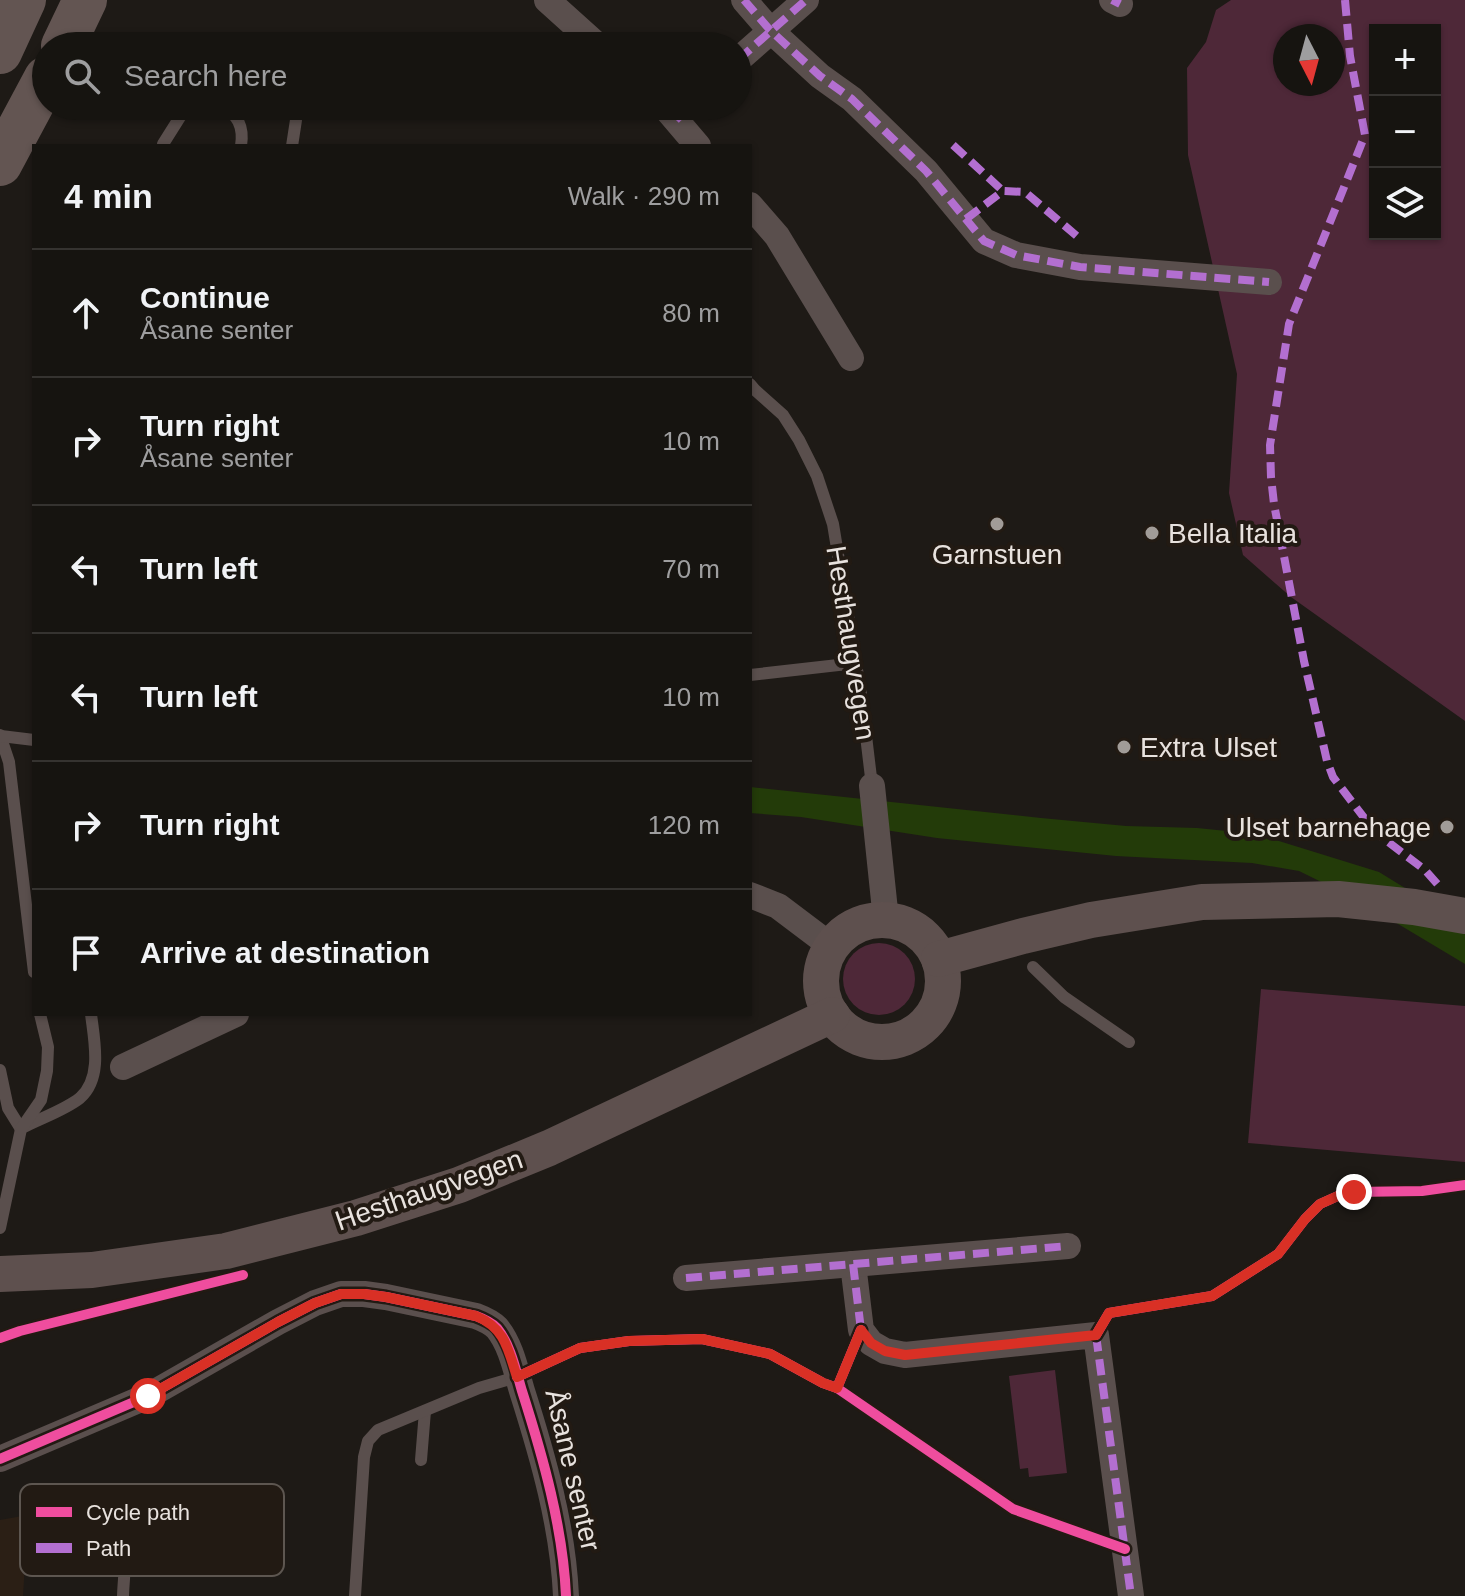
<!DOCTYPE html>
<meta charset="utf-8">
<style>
body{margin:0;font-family:Arial,sans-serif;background:#23211e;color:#f1f3f6}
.controls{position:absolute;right:24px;top:24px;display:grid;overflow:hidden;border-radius:0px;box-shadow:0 2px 6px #0004}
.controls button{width:72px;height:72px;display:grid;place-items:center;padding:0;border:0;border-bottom:2px solid #353330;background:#161410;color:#f1f3f6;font:40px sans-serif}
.compass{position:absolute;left:1273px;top:24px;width:72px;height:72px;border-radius:50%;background:#161410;box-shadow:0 2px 6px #0004;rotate:174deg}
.stop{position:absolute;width:24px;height:24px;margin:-18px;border:6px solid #d93025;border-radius:50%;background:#fff}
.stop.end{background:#d93025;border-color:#fff;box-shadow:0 2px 8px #0008}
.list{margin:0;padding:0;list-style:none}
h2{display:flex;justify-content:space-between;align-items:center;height:104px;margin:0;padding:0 32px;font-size:34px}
h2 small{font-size:26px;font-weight:400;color:#9e9e9f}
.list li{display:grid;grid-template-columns:52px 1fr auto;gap:24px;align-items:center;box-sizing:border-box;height:128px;padding:0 32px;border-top:2px solid #353330}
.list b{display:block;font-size:30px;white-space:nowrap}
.list p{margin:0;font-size:26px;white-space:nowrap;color:#9e9e9f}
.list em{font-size:26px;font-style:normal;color:#9e9e9f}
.icon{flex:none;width:44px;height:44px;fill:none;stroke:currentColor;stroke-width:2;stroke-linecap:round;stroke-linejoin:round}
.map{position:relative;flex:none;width:1465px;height:1596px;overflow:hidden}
.search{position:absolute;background:#161410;box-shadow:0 2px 6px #0004;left:32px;top:32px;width:720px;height:88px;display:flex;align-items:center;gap:20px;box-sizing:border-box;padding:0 28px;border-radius:44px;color:#9e9e9f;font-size:30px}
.panel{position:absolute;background:#161410;box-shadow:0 2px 6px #0004;left:32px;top:144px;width:720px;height:872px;border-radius:0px}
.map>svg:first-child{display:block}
.built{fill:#2b1f15}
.green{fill:#4e2838;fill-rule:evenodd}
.water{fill:#233b09}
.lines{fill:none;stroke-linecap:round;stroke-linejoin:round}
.lane{stroke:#5a4f4d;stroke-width:12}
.street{stroke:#5a4f4d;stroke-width:26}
.secondary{stroke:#5e504e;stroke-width:36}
.highway{stroke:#635552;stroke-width:44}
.quiet{stroke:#b36fd0;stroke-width:8;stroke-dasharray:16 8;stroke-linecap:butt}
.cycleway-casing{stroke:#221a13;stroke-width:15}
.cycleway{stroke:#ef4d9e;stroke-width:10}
.route{stroke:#d93025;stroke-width:10}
.poi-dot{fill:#a19c98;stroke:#221a13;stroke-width:3}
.labels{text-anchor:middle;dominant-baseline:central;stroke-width:8;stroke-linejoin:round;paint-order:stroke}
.poi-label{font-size:28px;fill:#e8e2de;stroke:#221a13;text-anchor:start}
.street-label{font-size:28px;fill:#e8e2de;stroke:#221a13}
.key{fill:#221a13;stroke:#5d5650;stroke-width:2}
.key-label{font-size:22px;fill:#e8e2de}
</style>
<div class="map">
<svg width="1465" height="1596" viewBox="0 0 1465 1596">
<rect width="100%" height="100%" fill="#1e1a16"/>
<polygon class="built" points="28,1515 23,1596 0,1596 0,1520"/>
<g class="green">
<path d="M1231,0h234v721l-174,-124 -48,-42 -14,-62 8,-119 -49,-219 -1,-87 19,-26 10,-32zM1375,30h60v204h-60zM1285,36h48v48h-48z"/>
<circle cx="879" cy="979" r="36"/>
<polygon points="1261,989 1465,1006 1465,1162 1248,1143"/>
<polygon points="1055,1370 1067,1473 1029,1477 1028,1468 1020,1469 1009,1376"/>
</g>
<polygon class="water" points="750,787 1041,818 1126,826 1197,828 1256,834 1379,872 1465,925 1465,964 1358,900 1299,871 1252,863 1116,856 937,838 801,817 750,813"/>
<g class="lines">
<g class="lane">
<path d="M221,106c17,8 23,21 20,40"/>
<polyline points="163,144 180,117 190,106"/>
<polyline points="292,146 296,120"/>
<polyline points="750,384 755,390 783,415 799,440 817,476 833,524 861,694 872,786"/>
<polyline points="750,675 856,663"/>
<polyline points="0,735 9,762 34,972"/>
<polyline points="1,736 34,740"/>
<polyline points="1033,967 1064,997 1129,1042"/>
<polyline points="0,1070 8,1108 21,1129"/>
<path d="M24,1127c17,-9 41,-17 56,-29 23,-20 14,-58 11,-84"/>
<polyline points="0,1228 21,1129 41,1100 47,1071 48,1047 40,1014"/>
<polyline points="421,1460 425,1411"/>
<path d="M95,1532c38,13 29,30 28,64"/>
<polyline points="355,1596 364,1457 368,1441 378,1430 479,1388 517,1377"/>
</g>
<g class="street">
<polyline points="547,0 598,46"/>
<polyline points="744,0 770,30 820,76 852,99 926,171 984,241 1016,255 1080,267 1269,282"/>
<polyline points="1112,0 1120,4"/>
<polyline points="738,60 806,0"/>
<polyline points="664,106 698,146"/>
<polyline points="750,205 777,236 851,358"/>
<polyline points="872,786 886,920"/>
<polyline points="750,895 778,906 831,946"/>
<polyline points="123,1067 236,1014"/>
<polyline points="853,1264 861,1330 871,1343 885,1351 905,1355 1096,1335 1131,1596"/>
<polyline points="686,1278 1068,1246"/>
<path d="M0,1459l148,-63 130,-74 37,-19 26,-9h23l22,3 90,19c8,3 15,6 21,12 14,17 19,43 25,63 21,66 41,136 44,205"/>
</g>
<g class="secondary">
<circle cx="882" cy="981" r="61"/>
<polyline points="939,959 1023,936 1091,920 1202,902 1338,899 1414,907 1465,916"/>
<polyline points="0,1274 92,1270 226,1251 356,1218 459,1185 549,1148 832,1015"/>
</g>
<g class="highway">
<polyline points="63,46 85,0"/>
<polyline points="0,52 24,0"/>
<polyline points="0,164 46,78"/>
</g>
<g class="quiet">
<polyline points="744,0 770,30 820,76 852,99 926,171 984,241 1016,255 1080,267 1269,282"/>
<polyline points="1112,0 1120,4"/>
<polyline points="1345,0 1350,56 1365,135 1289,324 1270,445 1271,477 1274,504 1304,661 1327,761 1333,777 1375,832 1425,870 1441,888"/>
<polyline points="738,60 806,0"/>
<polyline points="676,120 690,106"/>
<polyline points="953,145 1003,191"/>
<polyline points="966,219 1003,191 1025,192 1078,237"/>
<polyline points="853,1264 861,1330 871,1343 885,1351 905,1355 1096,1335 1131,1596"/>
<polyline points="686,1278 1068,1246"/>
</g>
<g class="cycleway-casing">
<g id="cycleway">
<polyline points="861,1330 837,1388 1013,1509 1125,1549"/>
<polyline points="1096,1335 1109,1313 1212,1296 1278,1254 1305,1219 1320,1204 1340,1195 1354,1192 1422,1191 1465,1185"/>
<polyline points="0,1338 20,1331 243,1275"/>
<polyline points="517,1377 580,1348 629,1341 702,1339 770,1354 823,1383 837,1388"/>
<path d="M0,1459l148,-63 130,-74 37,-19 26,-9h23l22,3 90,19c8,3 15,6 21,12 14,17 19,43 25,63 21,66 41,136 44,205"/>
</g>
</g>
<use href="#cycleway" class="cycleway"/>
</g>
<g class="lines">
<path class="route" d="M148,1396l130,-74 37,-19 26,-9h23l22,3 90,19c29,12 32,33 41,61l63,-29 49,-7 73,-2 68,15 53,29 14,5 24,-58 10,13 14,8 20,4 191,-20 13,-22 103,-17 66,-42 27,-35 15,-15 20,-9 14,-3"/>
</g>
<g class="poi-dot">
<circle cx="997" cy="524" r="8"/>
<circle cx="1152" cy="533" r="8"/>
<circle cx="1124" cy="747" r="8"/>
<circle cx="1447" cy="827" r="8"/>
</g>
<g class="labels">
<g class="poi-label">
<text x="1168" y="533">Bella Italia</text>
<text x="997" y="554" text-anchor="middle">Garnstuen</text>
<text x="1140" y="747">Extra Ulset</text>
<text x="1431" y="827" text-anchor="end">Ulset barnehage</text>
</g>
<g class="street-label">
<text transform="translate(851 643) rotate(81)">Hesthaugvegen</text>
<text transform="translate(429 1190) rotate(-19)">Hesthaugvegen</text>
<text transform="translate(573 1470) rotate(77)">Åsane senter</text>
</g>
</g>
<rect x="20" y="1484" width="264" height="92" rx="12" class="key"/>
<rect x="36" y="1507" width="36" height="10" fill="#ef4d9e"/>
<rect x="36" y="1543" width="36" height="10" fill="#b36fd0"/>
<g class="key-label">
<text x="86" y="1520">Cycle path</text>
<text x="86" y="1556">Path</text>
</g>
</svg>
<div class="controls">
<button>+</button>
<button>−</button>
<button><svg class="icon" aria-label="layers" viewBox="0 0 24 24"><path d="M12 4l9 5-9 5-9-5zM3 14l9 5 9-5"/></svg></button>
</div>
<svg class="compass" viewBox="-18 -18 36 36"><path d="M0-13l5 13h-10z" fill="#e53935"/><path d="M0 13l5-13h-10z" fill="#9e9e9f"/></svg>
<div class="stop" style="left:148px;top:1396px"></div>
<div class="stop end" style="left:1354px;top:1192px"></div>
<div class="search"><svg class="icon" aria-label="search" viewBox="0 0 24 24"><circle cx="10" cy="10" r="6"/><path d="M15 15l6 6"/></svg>Search here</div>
<section class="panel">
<h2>4 min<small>Walk · 290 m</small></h2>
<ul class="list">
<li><svg class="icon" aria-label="ahead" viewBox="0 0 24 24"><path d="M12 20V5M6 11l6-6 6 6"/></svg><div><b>Continue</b><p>Åsane senter</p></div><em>80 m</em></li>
<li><svg class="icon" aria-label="right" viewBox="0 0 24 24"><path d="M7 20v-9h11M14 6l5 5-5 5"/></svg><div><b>Turn right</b><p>Åsane senter</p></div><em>10 m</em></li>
<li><svg class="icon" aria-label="left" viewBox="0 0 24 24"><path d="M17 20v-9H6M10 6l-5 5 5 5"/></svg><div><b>Turn left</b></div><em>70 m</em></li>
<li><svg class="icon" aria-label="left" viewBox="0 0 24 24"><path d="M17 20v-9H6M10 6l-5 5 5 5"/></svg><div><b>Turn left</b></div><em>10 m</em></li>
<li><svg class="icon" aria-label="right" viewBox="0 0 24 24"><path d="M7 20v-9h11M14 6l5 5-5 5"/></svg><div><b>Turn right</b></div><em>120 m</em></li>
<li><svg class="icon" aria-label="arrive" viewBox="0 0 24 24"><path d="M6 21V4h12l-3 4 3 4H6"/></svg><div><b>Arrive at destination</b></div></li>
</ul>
</section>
</div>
